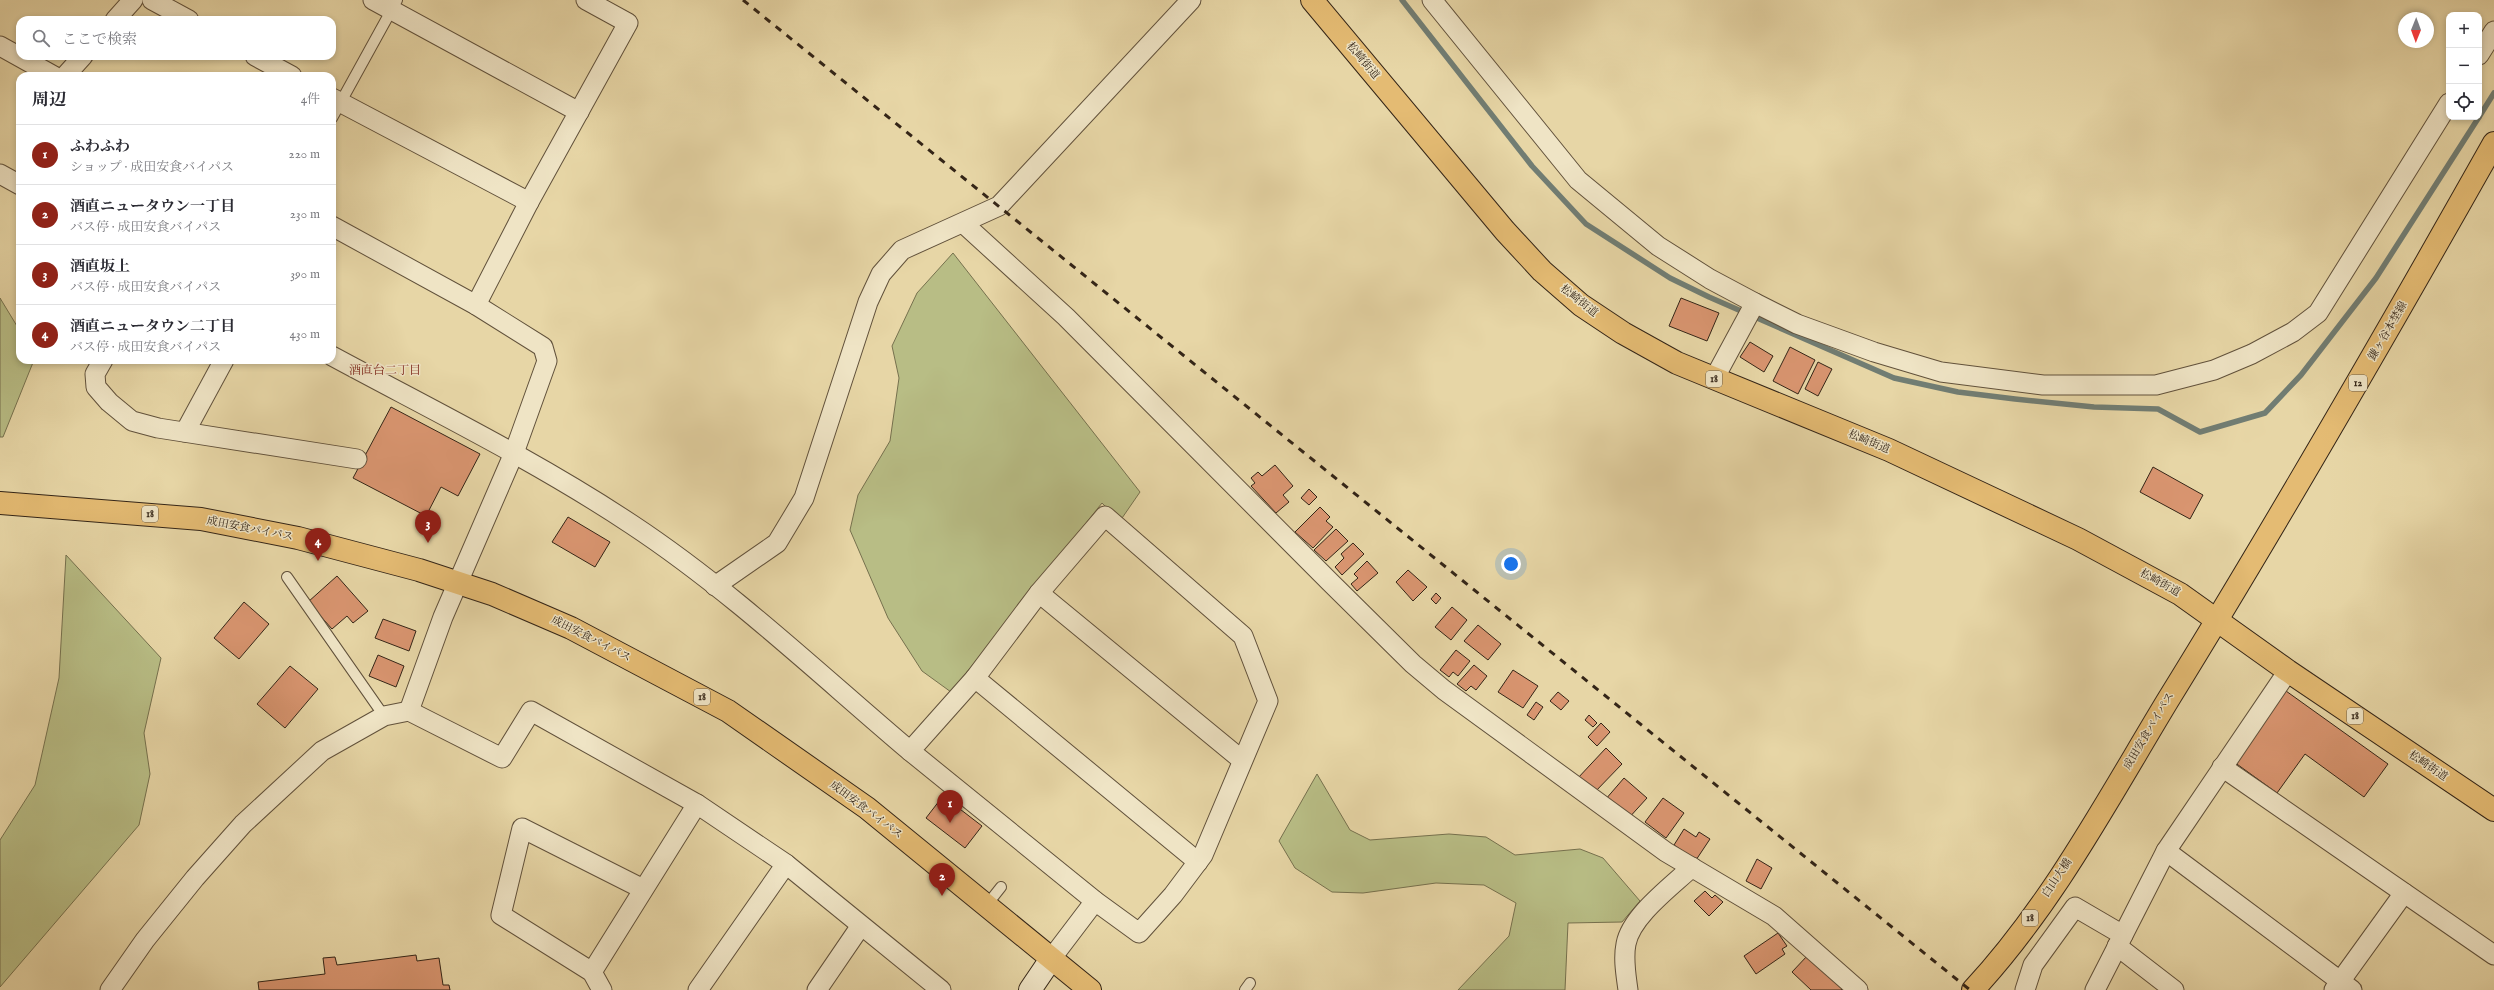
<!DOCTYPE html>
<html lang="ja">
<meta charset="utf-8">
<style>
body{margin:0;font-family:"IM FELL English","Noto Serif JP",serif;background:#f2f2f3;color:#2b2b33}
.controls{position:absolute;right:12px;top:12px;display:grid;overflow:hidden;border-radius:8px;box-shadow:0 2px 6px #0003}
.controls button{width:36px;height:36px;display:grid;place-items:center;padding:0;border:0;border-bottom:1px solid #e1e1e2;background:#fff;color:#2b2b33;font:20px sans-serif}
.compass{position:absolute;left:2398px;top:12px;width:36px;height:36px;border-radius:50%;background:#fff;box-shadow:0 2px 6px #0003;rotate:181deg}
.you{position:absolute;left:1511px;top:564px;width:14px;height:14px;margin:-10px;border:3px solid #fff;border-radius:50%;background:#1a73e8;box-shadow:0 0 0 6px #1a73e833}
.badge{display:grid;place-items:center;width:26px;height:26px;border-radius:50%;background:#8f2418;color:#fff;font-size:13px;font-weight:700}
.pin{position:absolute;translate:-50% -33px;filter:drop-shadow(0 1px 2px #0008)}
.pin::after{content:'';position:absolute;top:21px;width:14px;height:12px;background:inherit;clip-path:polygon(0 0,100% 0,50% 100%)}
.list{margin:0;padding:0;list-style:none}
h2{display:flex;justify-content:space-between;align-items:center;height:52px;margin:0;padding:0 16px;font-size:17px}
h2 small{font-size:13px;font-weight:400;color:#7c7c81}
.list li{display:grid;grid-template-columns:26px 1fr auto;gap:12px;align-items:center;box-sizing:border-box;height:60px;padding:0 16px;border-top:1px solid #e1e1e2}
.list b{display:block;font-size:15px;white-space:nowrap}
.list p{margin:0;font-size:13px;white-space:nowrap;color:#7c7c81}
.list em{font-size:13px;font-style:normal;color:#7c7c81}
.icon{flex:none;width:22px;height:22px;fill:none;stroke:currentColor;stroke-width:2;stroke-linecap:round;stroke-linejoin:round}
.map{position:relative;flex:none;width:2494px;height:990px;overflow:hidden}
.search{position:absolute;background:#fff;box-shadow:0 2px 6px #0003;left:16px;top:16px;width:320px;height:44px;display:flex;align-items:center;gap:10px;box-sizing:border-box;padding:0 14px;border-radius:12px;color:#7c7c81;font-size:15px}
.panel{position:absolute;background:#fff;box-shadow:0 2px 6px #0003;left:16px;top:72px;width:320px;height:292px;border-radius:12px}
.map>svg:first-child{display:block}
.green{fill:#b8bd85;stroke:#76714e}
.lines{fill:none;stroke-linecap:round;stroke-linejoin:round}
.stream{stroke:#717d73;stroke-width:5.5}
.building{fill:#d99570;stroke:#342517}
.lane-casing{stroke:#61513b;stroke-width:12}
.street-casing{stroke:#61513b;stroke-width:21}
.secondary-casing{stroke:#342517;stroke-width:24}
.primary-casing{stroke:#342517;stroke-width:24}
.lane{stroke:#efe4c5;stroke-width:10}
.street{stroke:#efe4c5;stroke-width:19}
.secondary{stroke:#efe4c5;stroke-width:22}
.primary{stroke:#e4bb73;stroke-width:22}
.rail{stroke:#342517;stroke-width:3;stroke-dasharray:7 7;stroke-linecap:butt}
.labels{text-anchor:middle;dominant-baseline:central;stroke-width:3;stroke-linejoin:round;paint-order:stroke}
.shield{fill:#efe4c5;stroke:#6c5e4b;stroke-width:1}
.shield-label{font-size:10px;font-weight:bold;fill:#342517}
.street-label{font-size:11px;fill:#342517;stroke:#efe4c5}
.neighbourhood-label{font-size:12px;fill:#7a1f14;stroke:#efe4c5}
</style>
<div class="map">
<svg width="2494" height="990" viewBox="0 0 2494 990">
<rect width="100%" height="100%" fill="#e7d6a6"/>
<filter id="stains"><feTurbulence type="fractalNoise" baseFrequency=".005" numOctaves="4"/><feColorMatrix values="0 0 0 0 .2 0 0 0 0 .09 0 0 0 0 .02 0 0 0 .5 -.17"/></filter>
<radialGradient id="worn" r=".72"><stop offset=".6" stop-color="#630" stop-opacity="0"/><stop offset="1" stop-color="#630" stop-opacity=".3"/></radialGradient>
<g class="green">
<polygon points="953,253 1140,492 1120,521 1102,503 951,692 922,671 888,618 850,530 858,495 890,441 899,378 892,346 917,293"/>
<polygon points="0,298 20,331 20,360 34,360 3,437 0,437"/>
<polygon points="66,555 161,658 144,733 150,774 139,825 0,987 0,840 35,785 59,678"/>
<polygon points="1317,774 1350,830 1370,840 1449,834 1486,837 1515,855 1580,849 1603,858 1640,901 1622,922 1568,923 1565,990 1458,990 1509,936 1516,903 1484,885 1436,883 1363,893 1332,892 1295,868 1279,841"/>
</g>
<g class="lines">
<g class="stream">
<polyline points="1402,0 1532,166 1586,224 1670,278 1709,297 1894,378 1958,392 2015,399 2094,407 2158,409 2200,432 2265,413 2301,375 2376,278 2479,117"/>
<polyline points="2479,117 2494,93"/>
</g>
</g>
<g class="building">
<polygon points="1681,298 1719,313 1707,341 1669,326"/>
<polygon points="1750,342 1773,356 1764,372 1740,357"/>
<polygon points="1790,347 1815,360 1798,394 1773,381"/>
<polygon points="1818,362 1832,369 1818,396 1805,389"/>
<polygon points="391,407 480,454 458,496 441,487 426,516 353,478"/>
<polygon points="1275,465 1293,486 1283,495 1289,502 1276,513 1251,486 1255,483 1251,478 1258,472 1262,476"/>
<polygon points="2153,467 2203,495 2190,519 2140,492"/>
<polygon points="1309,489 1317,497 1309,505 1301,498"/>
<polygon points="1320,507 1330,517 1326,521 1333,527 1313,548 1295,532"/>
<polygon points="568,517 610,542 595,567 552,542"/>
<polygon points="1336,529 1348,541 1326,561 1314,550"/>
<polygon points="1353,543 1364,554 1342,575 1335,567 1344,558 1341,554"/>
<polygon points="1367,561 1378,573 1357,591 1351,584 1358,578 1354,574"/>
<polygon points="1408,570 1427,587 1413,601 1396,582"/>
<polygon points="337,576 368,611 353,623 347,616 332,629 308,602"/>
<polygon points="1436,593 1441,598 1436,604 1431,599"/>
<polygon points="244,602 269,624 239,659 214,638"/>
<polygon points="1452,607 1467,620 1451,640 1435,627"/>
<polygon points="383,619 416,631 409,651 375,638"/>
<polygon points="1478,625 1501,644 1488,660 1464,641"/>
<polygon points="1456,650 1470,661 1458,676 1453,672 1449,677 1440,670"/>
<polygon points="378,655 404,666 396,687 369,676"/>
<polygon points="1474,665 1487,676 1476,690 1471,686 1466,691 1457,684"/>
<polygon points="290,666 318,689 285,728 257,704"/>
<polygon points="1513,670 1538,686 1523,708 1498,692"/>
<polygon points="2286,691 2388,764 2364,797 2305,754 2277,793 2234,762"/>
<polygon points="1558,692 1569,701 1561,710 1550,701"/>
<polygon points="1536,702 1543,707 1534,720 1527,715"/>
<polygon points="1589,715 1597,723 1593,727 1585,720"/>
<polygon points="1601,723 1610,732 1597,746 1588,737"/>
<polygon points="1606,748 1622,764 1593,794 1577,779"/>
<polygon points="1624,778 1647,798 1627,820 1605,800"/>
<polygon points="943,796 982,826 965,848 926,818"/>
<polygon points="1663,798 1684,813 1666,838 1645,822"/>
<polygon points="1684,829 1696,837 1699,832 1710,839 1696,860 1674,845"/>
<polygon points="1757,859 1772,868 1761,889 1746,881"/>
<polygon points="1705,891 1712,898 1715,895 1723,902 1709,916 1694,901"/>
<polygon points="1778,933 1787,946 1782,949 1785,954 1756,974 1744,956"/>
<polygon points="416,955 417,961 439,958 443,985 449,985 450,990 259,990 258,982 325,974 323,958 335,957 337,965"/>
<polygon points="1808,955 1843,988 1841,990 1811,990 1792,972"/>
</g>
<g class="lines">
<g class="lane-casing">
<g id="lane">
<polyline points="332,118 397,0"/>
<polyline points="287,577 384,716"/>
<polyline points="986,906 1001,887"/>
<polyline points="1245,990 1250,983"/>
</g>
</g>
<g class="street-casing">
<g id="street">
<polyline points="152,0 189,20"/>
<polyline points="373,0 579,112"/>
<polyline points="1432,0 1578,180 1658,246 1710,279 1755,303 1797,324 1874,352 1941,372 2043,385 2156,385 2214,370 2252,354 2293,332 2318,313 2449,103"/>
<polyline points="115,20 133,0"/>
<polyline points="0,46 54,76"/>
<polyline points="2479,55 2494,31"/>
<polyline points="255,56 292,76"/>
<polyline points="65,76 83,56"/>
<polyline points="332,98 529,202"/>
<polyline points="0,174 20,185"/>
<polyline points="963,223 1066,317 1330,582 1413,664 1444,690 1666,852 1774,916 1858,990"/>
<polyline points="332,226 476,305 543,347 547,361 514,453 443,617 409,711"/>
<polyline points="476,305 529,202 628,23 586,0"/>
<path d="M332,356c100,54 204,105 299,168 100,66 188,150 279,227"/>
<polyline points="103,360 95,374 96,387 109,402 132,421 158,428 357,459"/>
<polyline points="1714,379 1755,303"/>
<polyline points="185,432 224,360"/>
<polygon points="1105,516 1243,636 1268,701 1203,855 1173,895 1139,933 1095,901 910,751 975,678 1039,593"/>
<polyline points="715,586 777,543 804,498 868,302 881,274 902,250 999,206 1191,0"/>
<polyline points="1039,593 1242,760"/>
<polyline points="975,678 1198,862"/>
<polyline points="2222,767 2494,955"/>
<polyline points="2166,851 2352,990"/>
<polyline points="2117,946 2174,990"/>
<polyline points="1051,959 1095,901"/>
<polyline points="592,972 697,804"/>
<polyline points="110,990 145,940 195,878 243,824 322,751 384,716 409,711 502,758 531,711 697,804 786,864 941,990"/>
<polyline points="602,990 592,972 501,915 522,828 643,889"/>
<polyline points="698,990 786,864"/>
<polyline points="817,990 860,927"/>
<path d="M1628,990c-2,-15 -5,-31 -2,-46 5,-28 46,-58 66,-77"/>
<polyline points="2025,990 2033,965 2075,907 2123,935"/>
<polyline points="2095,990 2166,851 2288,671"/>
<polyline points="2334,990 2404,893"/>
</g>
</g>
<g class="secondary-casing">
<polyline id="secondary" points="1030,990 1051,959"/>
</g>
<g class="primary-casing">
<g id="primary">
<polyline points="1312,0 1505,231 1542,271 1581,305 1623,333 1677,363 1889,450 2078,539 2180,594 2288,671 2494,810"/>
<polyline points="0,503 201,519 298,538 419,570 492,594 571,628 728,711 867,808 1090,990"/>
<path d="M1973,990c79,-85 135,-191 195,-290 113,-183 220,-369 326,-557"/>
</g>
</g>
<use href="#lane" class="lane"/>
<use href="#street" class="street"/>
<use href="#secondary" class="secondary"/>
<use href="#primary" class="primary"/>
<polyline class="rail" points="743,0 1970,990"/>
</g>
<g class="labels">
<g class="shield">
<rect x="1706" y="371" width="16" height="16" rx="3"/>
<rect x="2349" y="375" width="18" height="16" rx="3"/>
<rect x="142" y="506" width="16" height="16" rx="3"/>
<rect x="694" y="689" width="16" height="16" rx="3"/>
<rect x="2347" y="708" width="16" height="16" rx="3"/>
<rect x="2022" y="910" width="16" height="16" rx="3"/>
</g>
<g class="shield-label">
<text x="1714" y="379">18</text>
<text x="2358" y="383">12</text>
<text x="150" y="514">18</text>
<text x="702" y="697">18</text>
<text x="2355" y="716">18</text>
<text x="2030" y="918">18</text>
</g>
<g class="street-label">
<text transform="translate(1363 61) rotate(50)">松崎街道</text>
<text transform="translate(1579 301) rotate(38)">松崎街道</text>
<text transform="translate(2388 331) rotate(-60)">鎌ヶ谷本埜線</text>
<text transform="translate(1869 442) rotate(22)">松崎街道</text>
<text transform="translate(250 529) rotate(11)">成田安食バイパス</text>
<text transform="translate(2160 583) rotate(29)">松崎街道</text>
<text transform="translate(591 639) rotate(27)">成田安食バイパス</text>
<text transform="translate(2149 731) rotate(-59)">成田安食バイパス</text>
<text transform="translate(2428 766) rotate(34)">松崎街道</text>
<text transform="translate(866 810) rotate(37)">成田安食バイパス</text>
<text transform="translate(2057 878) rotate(-56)">白山大橋</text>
</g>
<g class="neighbourhood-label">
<text x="385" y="370">酒直台二丁目</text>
</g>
</g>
<rect width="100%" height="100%" filter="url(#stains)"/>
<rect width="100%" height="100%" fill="url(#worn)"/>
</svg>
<div class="controls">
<button>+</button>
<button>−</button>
<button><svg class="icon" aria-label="locate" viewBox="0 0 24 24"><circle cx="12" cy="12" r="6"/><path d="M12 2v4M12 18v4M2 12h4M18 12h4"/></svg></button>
</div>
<svg class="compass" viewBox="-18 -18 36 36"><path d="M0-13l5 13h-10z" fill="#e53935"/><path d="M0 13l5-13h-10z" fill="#7c7c81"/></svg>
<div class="you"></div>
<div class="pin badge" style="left:950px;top:823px">1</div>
<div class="pin badge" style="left:942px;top:896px">2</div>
<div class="pin badge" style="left:428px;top:543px">3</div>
<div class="pin badge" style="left:318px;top:561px">4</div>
<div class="search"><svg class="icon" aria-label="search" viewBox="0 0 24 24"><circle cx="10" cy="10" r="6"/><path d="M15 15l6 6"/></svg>ここで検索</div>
<section class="panel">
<h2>周辺<small>4件</small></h2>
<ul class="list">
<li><span class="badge">1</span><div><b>ふわふわ</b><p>ショップ · 成田安食バイパス</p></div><em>220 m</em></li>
<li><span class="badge">2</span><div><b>酒直ニュータウン一丁目</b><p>バス停 · 成田安食バイパス</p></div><em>230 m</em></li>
<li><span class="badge">3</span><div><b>酒直坂上</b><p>バス停 · 成田安食バイパス</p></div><em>390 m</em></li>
<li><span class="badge">4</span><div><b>酒直ニュータウン二丁目</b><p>バス停 · 成田安食バイパス</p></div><em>430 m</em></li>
</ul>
</section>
</div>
